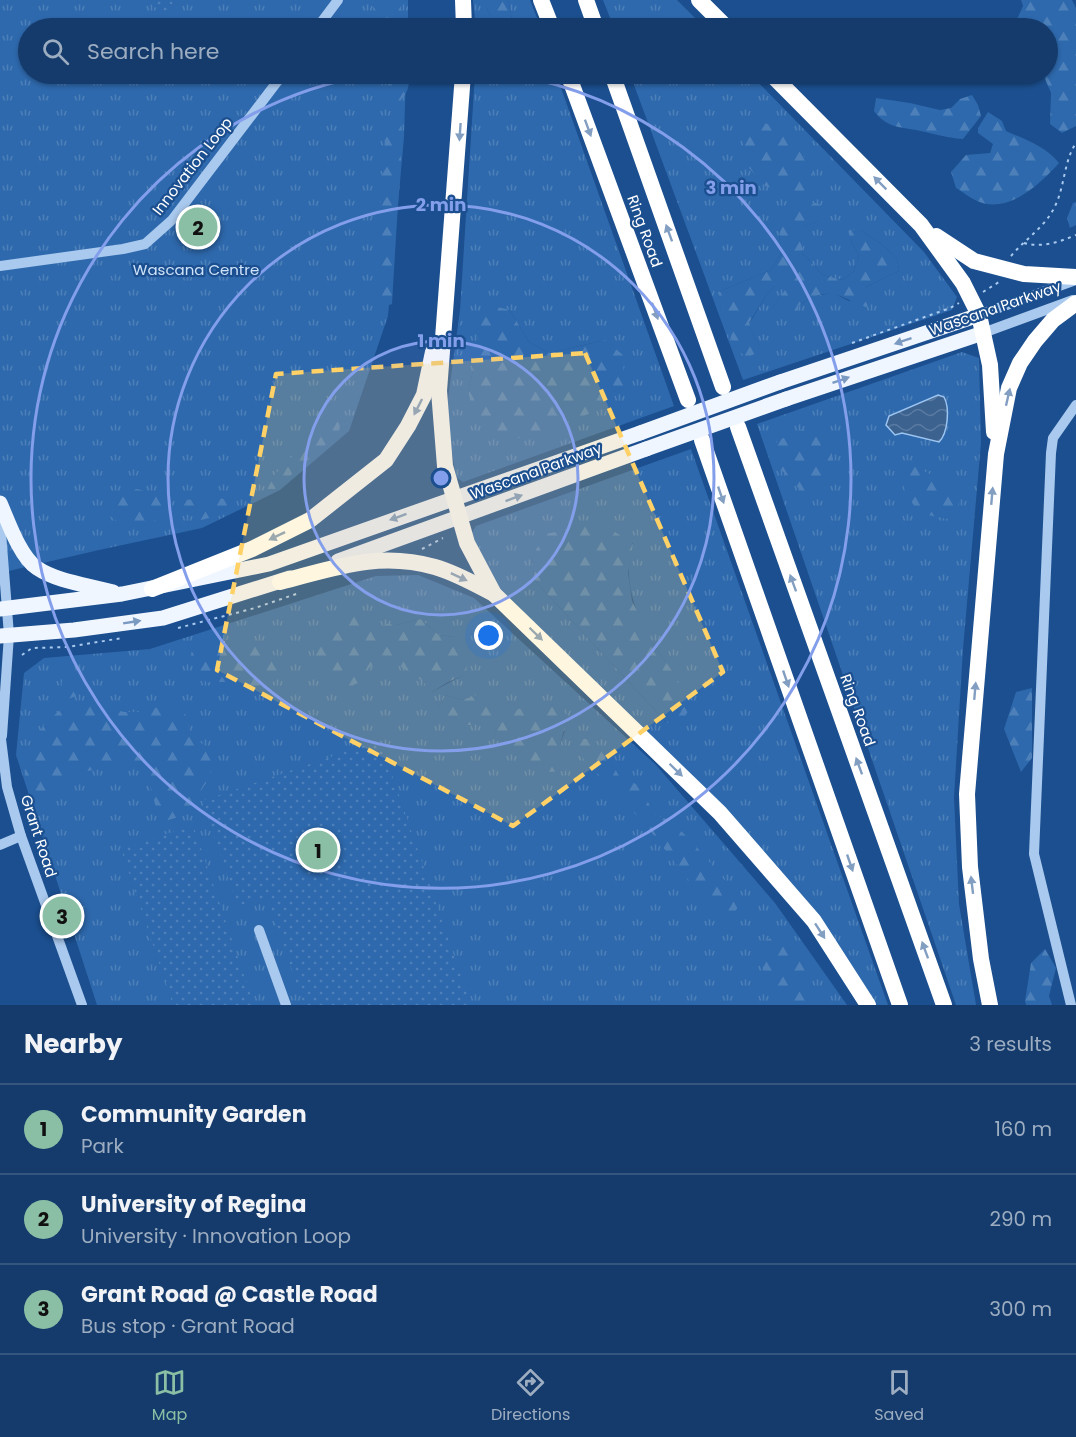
<!DOCTYPE html>
<meta charset="utf-8">
<style>
body{margin:0;font-family:Poppins,sans-serif;background:#214673;color:#f1f3f6}
.you{position:absolute;left:489px;top:636px;width:21px;height:21px;margin:-15px;border:4px solid #fff;border-radius:50%;background:#1a73e8;box-shadow:0 0 0 9px #1a73e833}
.badge{display:grid;place-items:center;width:39px;height:39px;border-radius:50%;background:#8abfa5;color:#111;font-size:20px;font-weight:700}
.pin{position:absolute;translate:-50% -50%;border:3px solid #fff;box-shadow:0 2px 6px #0006}
.list{margin:0;padding:0;list-style:none}
h2{display:flex;justify-content:space-between;align-items:center;height:78px;margin:0;padding:0 24px;font-size:26px}
h2 small{font-size:20px;font-weight:400;color:#9dadc1}
.list li{display:grid;grid-template-columns:39px 1fr auto;gap:18px;align-items:center;box-sizing:border-box;height:90px;padding:0 24px;border-top:2px solid #33557e}
.list b{display:block;font-size:22px;white-space:nowrap}
.list p{margin:0;font-size:20px;white-space:nowrap;color:#9dadc1}
.list em{font-size:20px;font-style:normal;color:#9dadc1}
.icon{flex:none;width:33px;height:33px;fill:none;stroke:currentColor;stroke-width:2;stroke-linecap:round;stroke-linejoin:round}
.map{position:relative;flex:none;width:1076px;height:1005px;overflow:hidden}
.search{position:absolute;background:#143b6b;box-shadow:0 2px 4px #0004;left:18px;right:18px;top:18px;height:66px;display:flex;align-items:center;gap:15px;box-sizing:border-box;padding:0 21px;border-radius:33px;color:#9dadc1;font-size:22px}
.sheet{height:348px;background:#143b6b}
nav{display:flex;justify-content:space-around;align-items:center;box-sizing:border-box;height:84px;border-top:2px solid #33557e;background:#143b6b;font-size:16px;color:#9dadc1}
nav a{display:grid;justify-items:center;gap:3px}
nav .on{color:#8abfa5}
.map>svg:first-child{display:block}
.grass{fill:url(#grass-tufts);fill-rule:evenodd}
.forest{fill:url(#forest-firs)}
.garden{fill:url(#garden-dots)}
.water{fill:url(#water-waves);stroke:#9cc4f0;stroke-width:1.5}
.lines{fill:none;stroke-linecap:round;stroke-linejoin:round}
.path{stroke:#a9c9ee;stroke-width:2;stroke-dasharray:3 4.5;stroke-linecap:butt}
.minor{stroke:#a9c9ee;stroke-width:10}
.major{stroke:#f0f6ff;stroke-width:15}
.highway{stroke:#fff;stroke-width:16}
.major-bridge{stroke:#f0f6ff;stroke-width:15}
.oneway{fill:#829ec1}
.oneway2{fill:#7b9ac1}
.marked{fill:#ffd166;fill-opacity:0.2;stroke:#ffd166;stroke-width:4.5;stroke-dasharray:12 8;stroke-linejoin:round}
.ring{fill:none;stroke:#839eea;stroke-width:3}
.labels{text-anchor:middle;dominant-baseline:central;stroke-width:4.5;stroke-linejoin:round;paint-order:stroke}
.street-label{font-size:15px;fill:#fff;stroke:#1b4f8f}
.park-label{font-size:15px;fill:#cfe3fa;stroke:#1b4f8f}
.centre{fill:#839eea;stroke:#1b4f8f;stroke-width:3}
.ring-label{font-size:18px;text-anchor:middle;font-weight:bold;fill:#839eea;stroke:#1b4f8f;stroke-width:4.5;stroke-linejoin:round;paint-order:stroke}
</style>
<div class="map">
<svg width="1076" height="1005" viewBox="0 0 1076 1005">
<defs>
<pattern id="grass-tufts" width="24" height="20" patternUnits="userSpaceOnUse" patternTransform="scale(1.5)"><rect width="24" height="20" fill="#2e69ad"/><path d="M3 7l-1-3M5 7V3M7 7l1-3M15 17l-1-3M17 17v-4M19 17l1-3" fill="none" stroke="#4d80b9"/></pattern>
<pattern id="forest-firs" width="22" height="20" patternUnits="userSpaceOnUse" patternTransform="scale(1.5)"><rect width="22" height="20" fill="#2e69ad"/><path d="M5 1l3.5 6h-7zM16 11l3.5 6h-7z" fill="#4d80b9"/></pattern>
<pattern id="garden-dots" width="8" height="8" patternUnits="userSpaceOnUse" patternTransform="scale(1.5)"><rect width="8" height="8" fill="#2e69ad"/><path d="M2 2h.1M6 6h.1" fill="none" stroke="#4d80b9" stroke-width="1.8" stroke-linecap="round"/></pattern>
<pattern id="water-waves" width="16" height="10" patternUnits="userSpaceOnUse" patternTransform="scale(1.5)"><rect width="16" height="10" fill="#3c6290"/><path d="M0 5q4-4 8 0t8 0" fill="none" stroke="#597aa1"/></pattern>
</defs>
<rect width="100%" height="100%" fill="#1b4f8f"/>
<g class="grass">
<polygon points="0,0 408,0 408,28 28,28 28,74 406,74 404,137 388,316 349,431 280,490 202,528 99,550 0,573"/>
<polygon points="473,0 487,0 487,8 494,28 476,28"/>
<polygon points="508,0 530,0 541,28 514,28"/>
<polygon points="603,0 677,0 705,28 614,28"/>
<path d="M475,74h81l118,332 -211,76 -7,-5 -10,-63 14,-104zM510,310l19,32 21,11 55,-13 -137,51 6,-24z"/>
<path d="M630,74h120l174,178 33,45 -5,13 -209,70zM819,221l-21,8 5,25 20,21 20,5 11,-9 5,-15 -9,-17 10,-9 20,13 17,15 2,13 -33,16v5l-17,9 -16,-8 -19,3 -16,10 -26,2 20,-26 -7,-6 -18,18 -18,30 5,13 9,12 -45,-57 53,-22 10,-16 -2,-25z"/>
<polygon points="962,352 979,358 981,443 963,649 954,798 959,904 976,1005 956,1005 757,424"/>
<path d="M691,449l197,556h-15l-61,-95 -310,-318 -20,-26 -11,-32 5,-8zM633,543c-2,11 -5,22 -4,33 2,35 23,68 44,96l-6,51 -133,-143 -2,-24z"/>
<path d="M418,575l56,23 182,167 119,138 72,102h-750l-81,-250 8,-82 20,-15 106,-9 226,-73zM420,619l19,16 16,2 10,37 -33,18 -8,-10 -27,-57zM484,693l-46,15 8,-13 15,5zM508,714l57,17 -5,13 -65,-12z"/>
</g>
<g class="forest">
<polygon points="375,0 400,0 401,9 408,28 382,28 373,9"/>
<polygon points="487,0 508,0 514,28 494,28 487,8"/>
<polygon points="1021,0 1072,0 1076,8 1076,126 1062,133 1050,124 1051,93 1043,74 1048,74 1048,28 1013,28 1023,6"/>
<path d="M388,74h22c-1,12 -2,22 -14,29l-7,-4z"/>
<path d="M972,95l6,10 3,11 -18,23c-17,-1 -31,-6 -47,-9 -17,-3 -30,-3 -42,-19l2,-13 34,5 30,7 11,-2 9,-9z"/>
<path d="M988,112l14,9 4,10c20,9 39,15 53,32 -19,21 -51,52 -82,38 -7,-3 -14,-9 -21,-13l-5,-16 15,-17 24,-2 3,-9 -15,-11v-5z"/>
<polygon points="394,114 401,115 402,138 393,287 392,304 384,307 375,290 386,126"/>
<polygon points="763,122 793,136 813,173 810,191 806,197 765,186 742,160 744,134"/>
<polygon points="1076,202 1076,225 1070,228 1067,218 1073,203"/>
<path d="M815,203l11,4 4,5 -11,9 -20,8 4,25 20,21 20,5 11,-9 5,-15 -9,-17 -1,-9h11l20,13 17,15 2,13 -33,16v5l5,8 -5,7c-31,-12 -37,-22 -68,-1l1,11 -8,3 -12,-6 -7,-6 19,-26 -6,-5 -18,17 -18,29 5,14 9,12 -16,9 -13,-11 -16,-55 53,-22 10,-16 -2,-25 15,-16z"/>
<polygon points="493,306 510,310 529,342 550,353 605,340 623,355 624,387 599,409 543,435 505,440 474,414 468,391 474,367 481,322"/>
<polygon points="333,417 340,423 339,433 275,489 268,489 266,484 302,446"/>
<polygon points="811,425 829,436 833,461 819,490 802,492 775,463 777,441"/>
<polygon points="911,465 957,487 959,511 947,519 919,513 905,492 901,475"/>
<polygon points="137,489 167,497 171,507 162,519 124,526 110,516 107,496"/>
<polygon points="216,498 236,500 232,512 201,520 182,512 184,500"/>
<polygon points="590,525 612,530 633,544 628,573 632,601 655,647 673,672 690,709 682,720 667,723 534,580 532,556 546,534"/>
<path d="M366,612l-3,12 -10,9 16,-1 18,-8 10,1 23,-6 19,16 16,2 13,17 -2,20 -18,8 -16,10 -4,-3 -4,-7 -41,-27 -17,16 -8,12 -17,7 -20,-15 -8,-26c13,-29 21,-36 53,-37z"/>
<polygon points="217,639 256,644 278,658 279,677 258,694 235,688 226,682 206,682 190,658 192,651"/>
<polygon points="76,675 86,678 78,695 66,700 59,693 63,678"/>
<polygon points="1032,688 1032,758 1021,772 1004,729 1016,692"/>
<polygon points="484,693 494,699 502,713 490,723 458,726 438,708 446,695 461,700"/>
<polygon points="168,701 184,708 190,734 211,751 210,777 185,815 162,822 155,804 148,776 131,765 87,771 70,780 57,794 38,796 26,776 26,759 43,726 61,709 97,705 124,712 148,712"/>
<polygon points="540,701 557,702 568,717 560,744 566,771 546,772 504,748 495,732 508,713"/>
<polygon points="578,738 593,740 607,754 619,776 640,786 654,814 671,821 694,844 733,890 739,905 734,914 723,918 694,887 648,828 604,779 588,766 578,750"/>
<polygon points="777,935 804,960 808,984 824,1002 823,1005 786,1005 758,960 761,943"/>
<polygon points="1045,949 1056,968 1049,996 1052,1005 1026,1005 1025,1001 1031,963"/>
</g>
<g class="garden">
<polygon points="146,0 175,0 164,14"/>
<polygon points="380,740 471,1005 304,1005 267,898 238,907 202,801"/>
<polygon points="193,825 254,1005 173,1005 121,849"/>
</g>
<path class="water" d="M938,395l6,2c6,11 4,36 -5,45l-37,-9 -7,2 -9,-10 3,-9z"/>
<g class="lines">
<g class="path">
<path d="M1024,243c19,5 35,-1 52,-8"/>
<path d="M1011,256c15,-18 35,-29 45,-52 9,-20 8,-43 20,-61"/>
<polyline points="983,292 999,282"/>
<polyline points="852,343 950,308 959,303"/>
<polyline points="422,549 443,538"/>
<polyline points="178,628 255,608 299,593"/>
<polyline points="22,655 32,648 68,647 122,638"/>
</g>
<g class="minor">
<polyline points="317,28 338,0"/>
<polyline points="0,266 123,249 145,244 172,220 283,74"/>
<polyline points="979,315 1076,280"/>
<polyline points="983,333 1073,300"/>
<polyline points="0,520 9,635 2,736"/>
<polyline points="0,731 7,787 21,836 82,1005"/>
<polyline points="0,845 21,836"/>
<polyline points="259,930 286,1005"/>
<polyline points="1071,1005 1034,854 1051,453 1053,438 1076,405"/>
</g>
<g class="major">
<polyline points="780,382 979,315"/>
<polyline points="786,399 983,333"/>
<path d="M0,503c8,18 20,54 37,65 21,14 52,17 76,24"/>
<polyline points="338,561 646,449"/>
<polyline points="0,609 122,594 269,564 640,433"/>
<polyline points="0,636 74,630 163,618 290,578"/>
</g>
<g class="highway">
<polyline points="463,0 464,28"/>
<polyline points="541,0 552,28"/>
<polyline points="586,0 596,28"/>
<polyline points="699,0 727,28"/>
<polyline points="463,74 439,391 445,466 467,543 494,594 720,813 814,921 868,1005"/>
<polyline points="568,74 688,400"/>
<polyline points="612,74 723,387"/>
<polyline points="771,74 921,225 963,283 979,315 990,365 994,432"/>
<polyline points="936,236 974,261 1024,274 1076,277"/>
<polyline points="738,427 944,1005"/>
<polyline points="702,440 900,1005"/>
<path d="M280,582c55,-14 98,-31 155,-15 21,6 40,17 59,27"/>
<polyline points="152,589 252,549 310,520 386,460 408,426 424,395 433,352"/>
<polyline points="990,1005 981,959 970,867 967,794 996,454 1009,388 1020,363 1035,341 1053,320 1076,303"/>
</g>
<g class="major-bridge">
<polyline points="640,433 780,382"/>
<polyline points="646,449 786,399"/>
</g>
</g>
<defs><path id="oneway-solid" d="M-6-.8H1V-3.2L6.5 0L1 3.2V.8H-6Z" transform="scale(1.5)"/></defs>
<g class="oneway">
<use href="#oneway-solid" transform="translate(588 128) rotate(70)"/>
<use href="#oneway-solid" transform="translate(460 132) rotate(94)"/>
<use href="#oneway-solid" transform="translate(880 183) rotate(-135)"/>
<use href="#oneway-solid" transform="translate(669 233) rotate(-110)"/>
<use href="#oneway-solid" transform="translate(655 311) rotate(70)"/>
<use href="#oneway-solid" transform="translate(1008 397) rotate(-77)"/>
<use href="#oneway-solid" transform="translate(418 407) rotate(117)"/>
<use href="#oneway-solid" transform="translate(721 495) rotate(71)"/>
<use href="#oneway-solid" transform="translate(992 496) rotate(-85)"/>
<use href="#oneway-solid" transform="translate(277 536) rotate(154)"/>
<use href="#oneway-solid" transform="translate(459 577) rotate(25)"/>
<use href="#oneway-solid" transform="translate(793 583) rotate(-110)"/>
<use href="#oneway-solid" transform="translate(536 634) rotate(44)"/>
<use href="#oneway-solid" transform="translate(786 679) rotate(71)"/>
<use href="#oneway-solid" transform="translate(975 691) rotate(-85)"/>
<use href="#oneway-solid" transform="translate(859 766) rotate(-110)"/>
<use href="#oneway-solid" transform="translate(676 770) rotate(44)"/>
<use href="#oneway-solid" transform="translate(850 863) rotate(71)"/>
<use href="#oneway-solid" transform="translate(972 885) rotate(-97)"/>
<use href="#oneway-solid" transform="translate(820 931) rotate(57)"/>
<use href="#oneway-solid" transform="translate(925 950) rotate(-110)"/>
</g>
<g class="oneway2">
<use href="#oneway-solid" transform="translate(903 341) rotate(161)"/>
<use href="#oneway-solid" transform="translate(841 380) rotate(-19)"/>
<use href="#oneway-solid" transform="translate(514 498) rotate(-20)"/>
<use href="#oneway-solid" transform="translate(398 517) rotate(160)"/>
<use href="#oneway-solid" transform="translate(132 622) rotate(-9)"/>
</g>
<path class="marked" d="M585,353l138,319 -210,154 -296,-156 59,-296z"/>
<circle cx="441" cy="478" r="137" fill="#839eea" fill-opacity=".12"/>
<g class="ring">
<circle cx="441" cy="478" r="137"/>
<circle cx="441" cy="478" r="273"/>
<path d="M509 74A410 410 0 1 1 373 74"/>
</g>
<g class="labels">
<g class="street-label">
<text transform="translate(192 166) rotate(-52)">Innovation Loop</text>
<text transform="translate(645 231) rotate(70)">Ring Road</text>
<text transform="translate(995 308) rotate(-19)">Wascana Parkway</text>
<text transform="translate(536 471) rotate(-20)">Wascana Parkway</text>
<text transform="translate(858 710) rotate(70)">Ring Road</text>
<text transform="translate(39 836) rotate(72)">Grant Road</text>
</g>
<g class="park-label">
<text x="196" y="269">Wascana Centre</text>
</g>
</g>
<circle cx="441" cy="478" r="9" class="centre"/>
<g class="ring-label">
<text x="731" y="194">3 min</text>
<text x="441" y="211">2 min</text>
<text x="441" y="347">1 min</text>
</g>
</svg>
<div class="you"></div>
<div class="pin badge" style="left:318px;top:850px">1</div>
<div class="pin badge" style="left:198px;top:227px">2</div>
<div class="pin badge" style="left:62px;top:916px">3</div>
<div class="search"><svg class="icon" aria-label="search" viewBox="0 0 24 24"><circle cx="10" cy="10" r="6"/><path d="M15 15l6 6"/></svg>Search here</div>
</div>
<section class="sheet">
<h2>Nearby<small>3 results</small></h2>
<ul class="list">
<li><span class="badge">1</span><div><b>Community Garden</b><p>Park</p></div><em>160 m</em></li>
<li><span class="badge">2</span><div><b>University of Regina</b><p>University · Innovation Loop</p></div><em>290 m</em></li>
<li><span class="badge">3</span><div><b>Grant Road @ Castle Road</b><p>Bus stop · Grant Road</p></div><em>300 m</em></li>
</ul>
</section>
<nav>
<a class="on"><svg class="icon" aria-label="map" viewBox="0 0 24 24"><path d="M3 6l6-2 6 2 6-2v14l-6 2-6-2-6 2zM9 4v14M15 6v14"/></svg>Map</a>
<a><svg class="icon" aria-label="directions" viewBox="0 0 24 24"><path d="M12 3l9 9-9 9-9-9zM9 14v-3h6M13 9l2 2-2 2"/></svg>Directions</a>
<a><svg class="icon" aria-label="saved" viewBox="0 0 24 24"><path d="M7 4h10v16l-5-4-5 4z"/></svg>Saved</a>
</nav>
